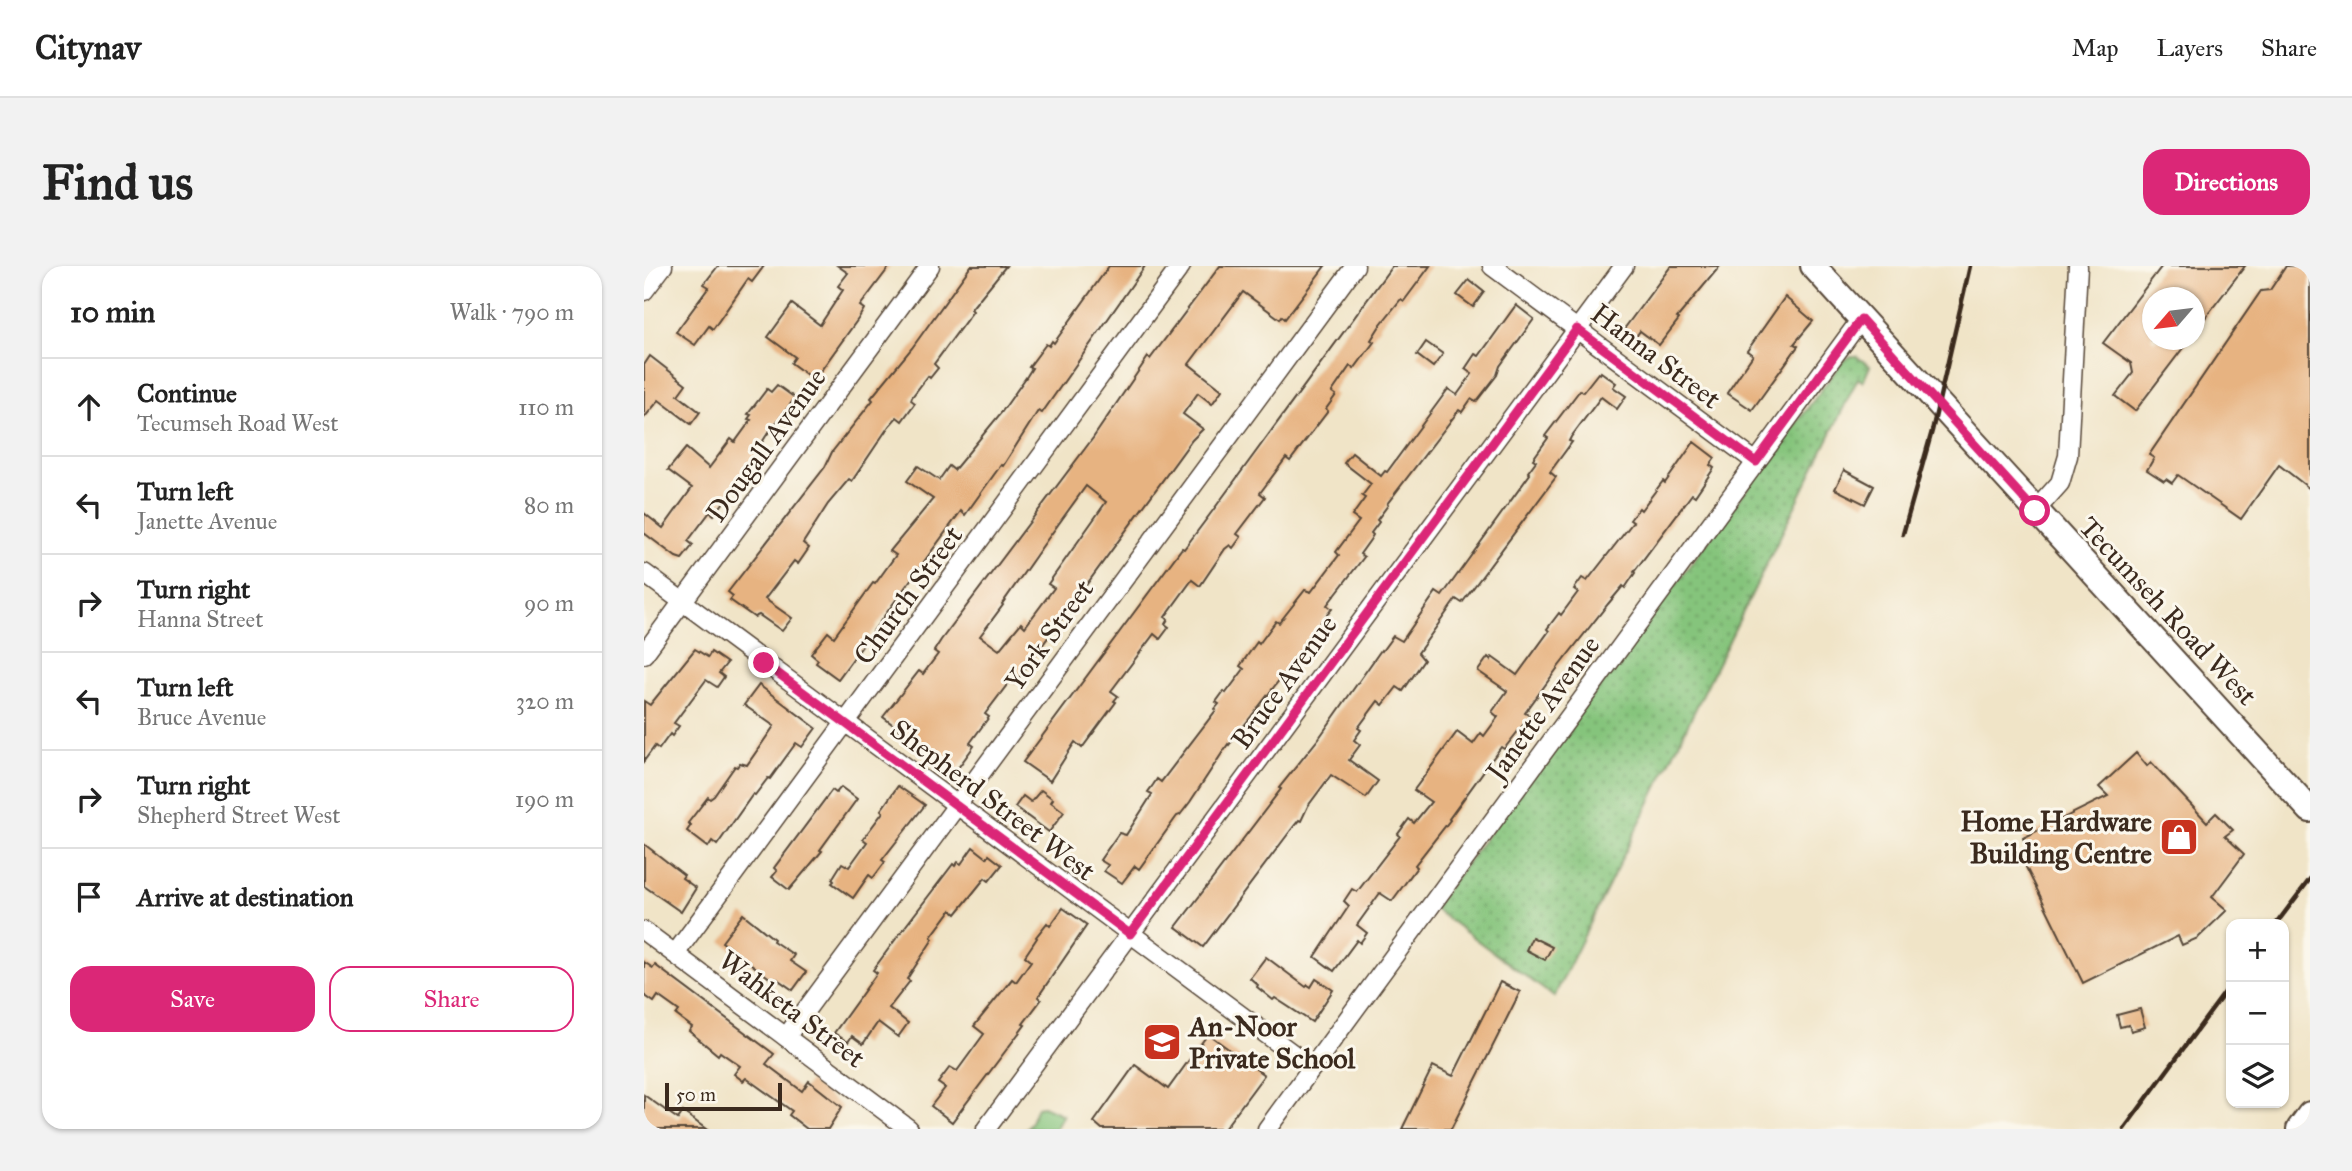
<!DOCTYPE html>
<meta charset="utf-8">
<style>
body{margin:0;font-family:"IM FELL Great Primer",serif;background:#f2f2f2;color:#222}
.controls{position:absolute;right:21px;bottom:21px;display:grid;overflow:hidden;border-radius:14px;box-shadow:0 2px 5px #0004}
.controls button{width:63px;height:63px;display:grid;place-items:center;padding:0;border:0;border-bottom:2px solid #e0e0e0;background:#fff;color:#222;font:35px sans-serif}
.compass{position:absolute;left:1498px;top:21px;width:63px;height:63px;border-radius:50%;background:#fff;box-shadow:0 2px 5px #0004;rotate:242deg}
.scale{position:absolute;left:21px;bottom:18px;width:117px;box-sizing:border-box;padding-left:7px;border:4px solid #3b2a1e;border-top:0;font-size:19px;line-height:24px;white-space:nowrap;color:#3b2a1e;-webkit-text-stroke:5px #fbf7ec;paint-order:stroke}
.stop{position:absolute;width:21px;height:21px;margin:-16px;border:5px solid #db2777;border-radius:50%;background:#fff}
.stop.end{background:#db2777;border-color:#fff;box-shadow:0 2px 7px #0008}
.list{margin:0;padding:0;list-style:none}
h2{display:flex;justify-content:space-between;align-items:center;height:91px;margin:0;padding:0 28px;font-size:30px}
h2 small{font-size:23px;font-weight:400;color:#767676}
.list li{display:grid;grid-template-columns:46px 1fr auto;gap:21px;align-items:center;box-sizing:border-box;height:98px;padding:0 28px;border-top:2px solid #e0e0e0}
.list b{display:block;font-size:26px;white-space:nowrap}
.list p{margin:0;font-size:23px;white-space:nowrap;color:#767676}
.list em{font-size:23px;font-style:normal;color:#767676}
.actions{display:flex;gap:14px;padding:21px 28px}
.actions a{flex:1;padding:16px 0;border:2px solid #db2777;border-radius:21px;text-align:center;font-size:24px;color:#db2777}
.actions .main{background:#db2777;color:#fff}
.icon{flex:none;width:38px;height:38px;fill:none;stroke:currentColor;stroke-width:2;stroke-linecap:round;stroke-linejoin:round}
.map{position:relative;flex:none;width:1666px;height:863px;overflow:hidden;border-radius:21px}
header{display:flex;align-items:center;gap:42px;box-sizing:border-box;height:98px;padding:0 35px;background:#fff;border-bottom:2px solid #e0e0e0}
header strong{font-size:33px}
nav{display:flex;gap:38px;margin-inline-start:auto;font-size:24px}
.intro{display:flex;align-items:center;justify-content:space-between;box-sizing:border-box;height:168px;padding:0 42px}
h1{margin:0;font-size:49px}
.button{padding:18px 32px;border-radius:21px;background:#db2777;color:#fff;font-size:24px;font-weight:700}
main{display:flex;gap:42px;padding:0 42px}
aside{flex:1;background:#fff;border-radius:21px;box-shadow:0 2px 5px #0004}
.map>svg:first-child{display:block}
.grass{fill:url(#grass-dots);stroke:#60774d;stroke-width:2}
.park{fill:#85c47c;stroke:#60774d;stroke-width:2}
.building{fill:#e7b381;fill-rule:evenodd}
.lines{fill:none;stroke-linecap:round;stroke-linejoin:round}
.street-casing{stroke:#564637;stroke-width:21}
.secondary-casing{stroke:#564637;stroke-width:28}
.street{stroke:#fff;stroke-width:18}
.secondary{stroke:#fff;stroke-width:24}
.rail{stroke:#3b2a1e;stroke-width:4.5}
.route{stroke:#db2777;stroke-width:9}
.labels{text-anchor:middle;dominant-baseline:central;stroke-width:6;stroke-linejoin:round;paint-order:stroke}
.street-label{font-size:28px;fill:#3b2a1e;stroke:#fbf7ec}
.poi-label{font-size:28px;font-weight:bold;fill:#3b2a1e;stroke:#fbf7ec;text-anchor:end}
</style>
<header>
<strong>Citynav</strong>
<nav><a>Map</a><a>Layers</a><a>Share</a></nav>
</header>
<div class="intro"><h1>Find us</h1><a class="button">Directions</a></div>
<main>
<aside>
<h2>10 min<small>Walk · 790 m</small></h2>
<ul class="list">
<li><svg class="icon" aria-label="ahead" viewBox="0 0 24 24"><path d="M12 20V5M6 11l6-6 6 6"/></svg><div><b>Continue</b><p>Tecumseh Road West</p></div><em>110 m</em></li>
<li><svg class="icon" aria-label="left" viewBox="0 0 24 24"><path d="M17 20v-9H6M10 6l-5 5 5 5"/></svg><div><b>Turn left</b><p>Janette Avenue</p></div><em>80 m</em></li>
<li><svg class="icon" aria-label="right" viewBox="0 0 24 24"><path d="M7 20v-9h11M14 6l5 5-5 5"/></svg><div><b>Turn right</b><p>Hanna Street</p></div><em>90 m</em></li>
<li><svg class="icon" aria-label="left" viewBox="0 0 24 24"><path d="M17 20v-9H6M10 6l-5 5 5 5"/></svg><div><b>Turn left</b><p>Bruce Avenue</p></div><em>320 m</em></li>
<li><svg class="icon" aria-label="right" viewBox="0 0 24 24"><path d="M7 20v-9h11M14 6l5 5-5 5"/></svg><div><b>Turn right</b><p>Shepherd Street West</p></div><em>190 m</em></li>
<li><svg class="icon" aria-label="arrive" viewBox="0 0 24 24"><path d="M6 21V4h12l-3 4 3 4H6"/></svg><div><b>Arrive at destination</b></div></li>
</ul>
<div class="actions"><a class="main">Save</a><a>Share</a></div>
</aside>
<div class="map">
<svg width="1666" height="863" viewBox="0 0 1666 863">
<defs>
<pattern id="grass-dots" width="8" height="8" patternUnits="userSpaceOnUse" patternTransform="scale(1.75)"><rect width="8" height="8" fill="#85c47c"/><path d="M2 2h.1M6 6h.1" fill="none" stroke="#6e9f65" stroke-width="1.8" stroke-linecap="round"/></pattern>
</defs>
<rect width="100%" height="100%" fill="#fbf7ec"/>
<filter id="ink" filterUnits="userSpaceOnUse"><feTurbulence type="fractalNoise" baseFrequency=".0143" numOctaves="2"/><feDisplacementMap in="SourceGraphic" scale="14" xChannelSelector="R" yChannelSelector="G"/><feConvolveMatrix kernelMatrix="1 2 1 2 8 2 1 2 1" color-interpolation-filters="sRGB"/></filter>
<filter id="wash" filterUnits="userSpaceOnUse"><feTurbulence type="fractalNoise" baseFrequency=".00686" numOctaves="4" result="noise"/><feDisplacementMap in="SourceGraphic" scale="28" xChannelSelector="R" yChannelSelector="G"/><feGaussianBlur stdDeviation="1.57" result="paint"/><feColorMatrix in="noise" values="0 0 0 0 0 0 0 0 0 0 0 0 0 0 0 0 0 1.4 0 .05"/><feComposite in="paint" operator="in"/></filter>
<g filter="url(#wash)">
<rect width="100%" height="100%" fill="#f0e4c7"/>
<polygon class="grass" points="1207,90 1212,90 1226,100 1219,116 1214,112 910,731 789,642 1199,95"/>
<polygon class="park" points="399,840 419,849 411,863 382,863 387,856 393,841"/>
<g id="blocks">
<g class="building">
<polygon points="74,0 120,0 108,16 104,13 69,63 65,60 51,79 32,66 65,21 60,18"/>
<polygon points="194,0 246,0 216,40 220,43 214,53 170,114 147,97 151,91 124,71 148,38 176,59 199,24 194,20 204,7"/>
<polygon points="327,0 362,0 327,43 329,45 290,98 294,102 286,112 284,110 268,131 267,134 271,137 258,155 253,151 245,160 208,215 205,213 184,238 159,277 165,282 154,298 150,295 121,333 148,352 138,365 115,349 110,351 86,334 89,330 84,326 181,201 188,186 229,134 227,132 268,82"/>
<polygon points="465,0 501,0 398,147 394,145 359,200 357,199 321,249 317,245 194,413 172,397 174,394 167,388 184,366 190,371 229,317 231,318 252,289 246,285 289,233 263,215 274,200 295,214 305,200 310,204 357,147 383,110 388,102 385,101 402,78 405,80 408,75 410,77"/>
<path d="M576,0h105l-40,53 -3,-3 -2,3 -37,-27 -54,72 33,26 -10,14 -14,-11 -15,21 20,15 -11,11 -178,244 -4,-3 -25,33 4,3 -19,26 4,3 -19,26 -72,-55 36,-46 4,3 15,-20 -4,-3 7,-11 152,-202 55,-81 2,2zM442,220l20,16 -58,82 6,4 -29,39 -4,-4 -22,27 -19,-14 23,-31 -1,-1 42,-60z"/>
<polygon points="748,0 786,0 760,35 757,33 737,58 727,74 730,76 710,103 706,100 688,126 692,129 682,143 684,145 646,195 642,192 616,227 621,231 593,268 597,271 589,282 586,279 581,283 556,320 548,314 521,351 524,353 521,358 525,361 516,373 510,368 467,425 474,430 470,435 472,436 438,482 431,476 406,515 379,496 538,282 540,283 570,243"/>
<polygon points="1027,0 1076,0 1033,52 1035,53 1015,79 996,65 991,72 980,63"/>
<polygon points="1518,0 1601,0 1550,66 1550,32 1508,32 1508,74 1545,74 1491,145 1471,130 1489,107 1487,97 1459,77"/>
<polygon points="1642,0 1666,0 1666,223 1635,199 1597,253 1534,209 1528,217 1522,213 1520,215 1503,204 1510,192 1505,189 1617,25 1626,24"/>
<polygon points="825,14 840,26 829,41 813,29"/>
<polygon points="1141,31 1169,55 1150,78 1154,80 1108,144 1083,127 1109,89 1103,85"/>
<polygon points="872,39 890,53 856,100 853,109 832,136 827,133 818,146 815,144 743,238 744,239 733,254 735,256 727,267 729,269 726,274 716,288 720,291 683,339 688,343 660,376 662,377 636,413 585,479 584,478 546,536 536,549 533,550 495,603 491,600 478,617 460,605 464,599 456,594 475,567 482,569 507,530 508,528 504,526 509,519 513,513 517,516 572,444 571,443 575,438 572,436 580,425 582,427 600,403 596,400 613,376 615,378 632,355 635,357 661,324 667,326 695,289 692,286 715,255 708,250 721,232 718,230 727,218 700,197 708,187 737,210 741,205 743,206 804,123 813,129 828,108 821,103 831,88 835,90"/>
<polygon points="782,76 799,88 789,101 773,89"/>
<polygon points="6,90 42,118 34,129 56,146 47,158 15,134 0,152 0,99"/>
<polygon points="957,106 972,117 969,121 982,130 973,143 957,131 927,171 925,175 928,176 906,206 912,211 818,337 812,333 774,387 780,394 759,425 753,421 739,439 734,435 714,462 717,464 710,474 716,479 705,494 734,515 722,532 687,509 664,540 657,555 655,554 650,560 559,681 532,661 637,523 635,522 675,472 737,384 738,385 749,370 758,375 792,326 798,330 886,208 884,206 892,195 889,193 904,172 901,170 936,124 939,126 954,107 956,108"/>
<polygon points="133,119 151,132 122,170 117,178 121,181 93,219 70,249 66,246 44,275 49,279 38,293 32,291 0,267 0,247 19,262 48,222 24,204 42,182 65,202 87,173 91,176 107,154 104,153 107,149 104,148 123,123 127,126"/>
<polygon points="1050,176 1071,192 1066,199 1070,202 1051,230 1048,228 990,306 991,307 981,322 979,320 964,338 915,400 881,447 886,450 860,483 857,481 805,553 806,554 771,599 773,601 748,635 736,627 713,659 723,667 716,677 713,674 690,705 671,691 705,640 700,635 708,623 713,626 756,570 754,568 765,553 770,557 787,536 770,524 813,466 829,478 837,467 840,470 854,451 848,446 863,425 834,405 844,391 847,394 848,391 873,409 905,365 903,363 915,347 917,349 934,326 930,323 938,312 943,315 989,256 986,254 995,242 997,244 1019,215 1021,217"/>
<polygon points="1200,204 1230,220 1221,238 1191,223"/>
<polygon points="51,383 64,391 67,386 83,397 75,407 80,411 73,421 62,414 30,457 35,460 28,470 26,468 15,483 11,480 0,495 0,435 6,439"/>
<polygon points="115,419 172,462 158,481 152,477 126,513 124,512 111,529 109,528 73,579 68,575 64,581 43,565 47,559 44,557 64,531 66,533 70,530 91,500 93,501 96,497 103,499 130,460 100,439"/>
<polygon points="1492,487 1503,500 1507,496 1563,556 1572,547 1589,564 1581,570 1600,588 1568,631 1583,644 1554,672 1538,679 1534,670 1439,717 1377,591 1385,586 1379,572 1464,530 1455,521"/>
<polygon points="254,520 281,539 238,594 241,596 229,612 225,609 209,632 188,617 190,615 188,613 198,597 205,601 223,576 219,573 239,546 237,544"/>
<polygon points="197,521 213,533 176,584 178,585 145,624 128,611 133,605 130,602 188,524 192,527"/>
<polygon points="397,524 409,533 407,536 420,546 405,566 371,541 379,530 387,536"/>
<polygon points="0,578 40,609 38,612 52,622 37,646 0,620"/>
<polygon points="329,581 343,592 345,589 358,599 345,615 341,612 312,648 307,644 287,671 289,673 263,713 266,715 245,742 264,757 254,771 234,756 219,778 208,770 204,776 190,767 233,707 229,704 254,670 309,598 311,600 314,596 317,598"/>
<polygon points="419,642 443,659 394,731 397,734 379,758 381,759 308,856 287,840 301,822 294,817 306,801 313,805 340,768 330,760 368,713 372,716 387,695 381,690 393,672 392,671 403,657 406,660"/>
<polygon points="99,648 130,673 129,675 150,689 146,695 162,706 149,724 133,713 131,716 78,676"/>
<polygon points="888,671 908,681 901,694 882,684"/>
<polygon points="622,691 662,721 664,719 667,721 672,713 689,724 668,756 631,732 629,734 613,721 614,719 606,712"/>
<polygon points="0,696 9,702 11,699 130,788 122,798 158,825 165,815 198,841 184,863 163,863 145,849 148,845 102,812 99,815 90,808 96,800 76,786 74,789 45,765 48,761 32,749 35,745 14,730 10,736 0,729"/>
<polygon points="856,716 876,726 807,863 758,863 789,800 809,810"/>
<polygon points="1496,743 1501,761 1487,765 1485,759 1476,761 1473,749"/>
<polygon points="564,768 620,809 580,863 458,863 450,856 491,799 524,823"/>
<polygon points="0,829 34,853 39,846 62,863 0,863"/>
</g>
</g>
</g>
<g filter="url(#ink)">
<use href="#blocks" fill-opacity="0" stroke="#564637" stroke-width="2"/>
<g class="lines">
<g class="street-casing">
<g id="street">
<polyline points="848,0 1112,196"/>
<polyline points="0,25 19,0"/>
<polyline points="1391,245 1416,217 1424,190 1434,0"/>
<polyline points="0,307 668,802"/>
<polyline points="0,388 286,0"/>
<polyline points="0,665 265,863"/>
<polyline points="31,688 537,0"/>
<polyline points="142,771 711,0"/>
<polyline points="342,863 980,0"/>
<polyline points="623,863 1217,53"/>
</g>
</g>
<g class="secondary-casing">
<g id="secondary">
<polyline points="1169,0 1666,544"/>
<polyline points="1655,863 1666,848"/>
</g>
</g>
<use href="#street" class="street"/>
<use href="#secondary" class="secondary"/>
<g class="rail">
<polyline points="1259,268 1288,165 1326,0"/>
<polyline points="1632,658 1666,613"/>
<polyline points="1480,863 1587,718"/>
</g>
</g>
</g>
<g class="lines" filter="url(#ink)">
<polyline class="route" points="120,397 486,668 933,63 1112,196 1217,53 1391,245"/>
</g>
<defs>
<g id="shop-square" transform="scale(2.0125)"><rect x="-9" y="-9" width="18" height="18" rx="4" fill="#c8321e" stroke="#fbf7ec"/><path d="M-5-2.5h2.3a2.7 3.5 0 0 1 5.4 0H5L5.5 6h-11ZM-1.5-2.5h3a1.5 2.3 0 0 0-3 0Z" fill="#fff"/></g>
<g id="school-square" transform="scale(2.0125)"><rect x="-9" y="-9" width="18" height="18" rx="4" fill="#c8321e" stroke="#fbf7ec"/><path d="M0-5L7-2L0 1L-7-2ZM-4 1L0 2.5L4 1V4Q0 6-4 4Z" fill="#fff"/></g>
</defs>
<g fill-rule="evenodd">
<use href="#shop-square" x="1535" y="571"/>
<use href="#school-square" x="518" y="776"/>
</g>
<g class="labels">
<g class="street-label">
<text transform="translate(1012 90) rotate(37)">Hanna Street</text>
<text transform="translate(122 179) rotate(-54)">Dougall Avenue</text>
<text transform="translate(264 329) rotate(-54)">Church Street</text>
<text transform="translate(1524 345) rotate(47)">Tecumseh Road West</text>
<text transform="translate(405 369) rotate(-54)">York Street</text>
<text transform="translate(640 416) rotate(-54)">Bruce Avenue</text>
<text transform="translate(899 442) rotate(-54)">Janette Avenue</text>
<text transform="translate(349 534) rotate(37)">Shepherd Street West</text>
<text transform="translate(148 743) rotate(37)">Wahketa Street</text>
</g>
<g class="poi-label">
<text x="1508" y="555">Home Hardware<tspan x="1508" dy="32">Building Centre</tspan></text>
<text x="545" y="760" text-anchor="start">An-Noor<tspan x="545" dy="32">Private School</tspan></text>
</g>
</g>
</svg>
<div class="controls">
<button>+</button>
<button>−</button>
<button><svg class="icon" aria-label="layers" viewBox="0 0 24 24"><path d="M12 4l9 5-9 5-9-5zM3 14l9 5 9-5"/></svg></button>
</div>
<svg class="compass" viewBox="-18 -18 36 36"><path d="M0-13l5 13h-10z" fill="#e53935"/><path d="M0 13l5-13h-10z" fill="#767676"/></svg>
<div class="scale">50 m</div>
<div class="stop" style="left:1391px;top:245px"></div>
<div class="stop end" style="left:120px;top:397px"></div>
</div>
</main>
